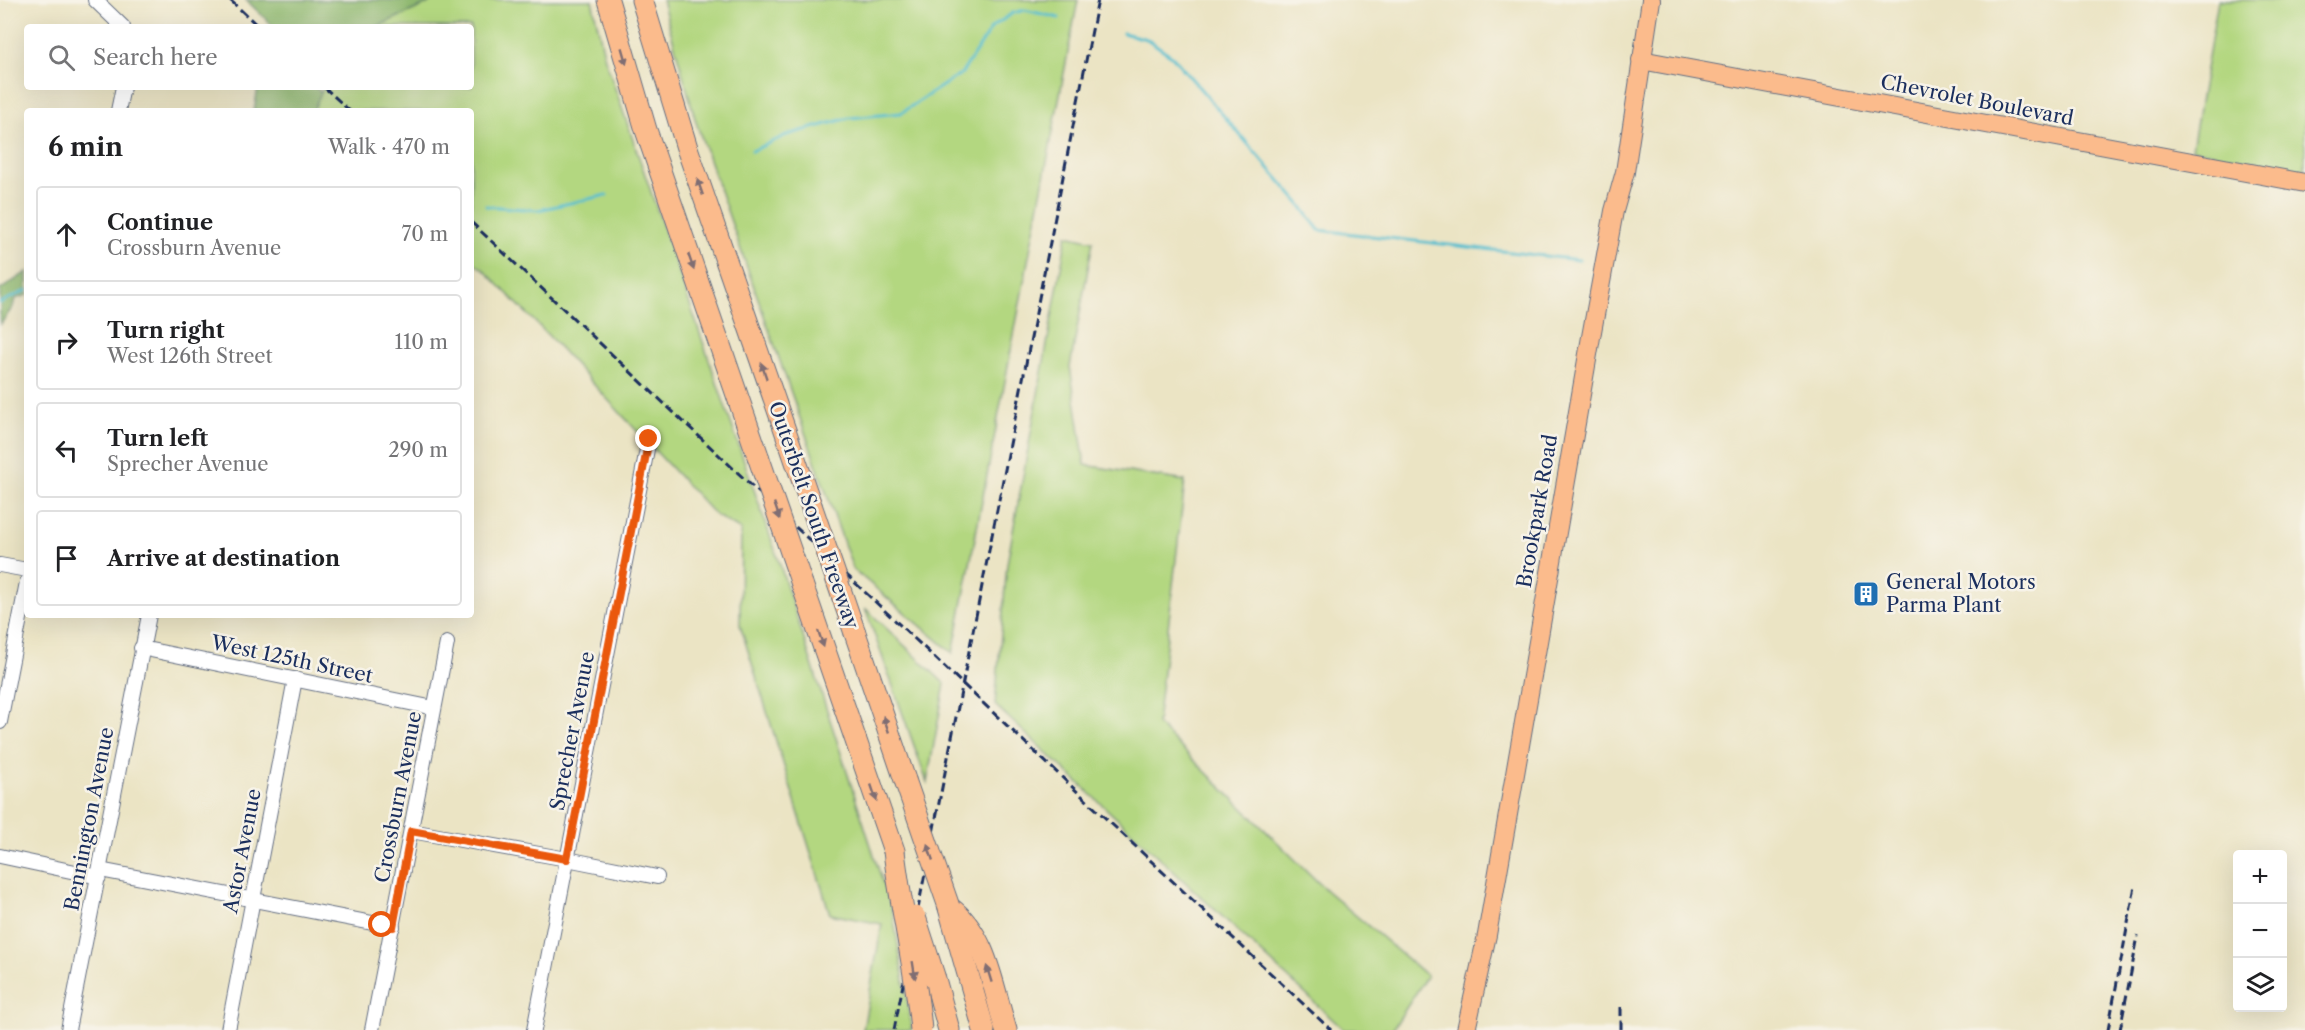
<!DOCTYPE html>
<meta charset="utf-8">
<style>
body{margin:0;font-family:"Libre Caslon Text",serif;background:#f2f2f2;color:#202124}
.controls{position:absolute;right:18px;bottom:18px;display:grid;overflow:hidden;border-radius:6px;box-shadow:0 6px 24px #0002}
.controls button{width:54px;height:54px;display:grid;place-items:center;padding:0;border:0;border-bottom:2px solid #e0e0e0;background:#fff;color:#202124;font:30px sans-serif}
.stop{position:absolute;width:18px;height:18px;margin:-14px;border:4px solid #ea580c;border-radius:50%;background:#fff}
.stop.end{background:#ea580c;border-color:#fff;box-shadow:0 2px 6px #0008}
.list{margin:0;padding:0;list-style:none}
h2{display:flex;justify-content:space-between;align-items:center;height:78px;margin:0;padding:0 24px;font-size:26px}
h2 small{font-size:20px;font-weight:400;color:#757577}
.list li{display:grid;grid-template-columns:39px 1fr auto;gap:18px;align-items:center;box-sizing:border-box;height:96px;margin:0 12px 12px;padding:0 12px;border:2px solid #e0e0e0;border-radius:6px}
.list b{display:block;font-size:22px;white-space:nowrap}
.list p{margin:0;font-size:20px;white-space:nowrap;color:#757577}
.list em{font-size:20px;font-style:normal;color:#757577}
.icon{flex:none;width:33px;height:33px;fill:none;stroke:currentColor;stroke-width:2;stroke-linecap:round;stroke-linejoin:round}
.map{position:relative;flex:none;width:2305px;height:1030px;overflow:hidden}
.search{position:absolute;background:#fff;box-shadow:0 6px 24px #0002;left:24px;top:24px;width:450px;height:66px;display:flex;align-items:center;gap:15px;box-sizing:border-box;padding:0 21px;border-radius:6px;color:#757577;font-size:22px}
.panel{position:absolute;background:#fff;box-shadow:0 6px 24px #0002;left:24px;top:108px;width:450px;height:510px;border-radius:6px}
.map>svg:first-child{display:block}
.green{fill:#b3d780;stroke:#67836f;stroke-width:1.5}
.forest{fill:#8eb86e;stroke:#547466;stroke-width:1.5}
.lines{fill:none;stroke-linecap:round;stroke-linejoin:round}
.stream{stroke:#53becf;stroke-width:3}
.minor-casing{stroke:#646e82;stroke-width:16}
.major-casing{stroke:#646e82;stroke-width:20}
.highway-casing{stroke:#646e82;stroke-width:23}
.minor{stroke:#fff;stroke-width:14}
.major{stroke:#fbbb8c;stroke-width:18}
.highway{stroke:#fbbb8c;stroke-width:21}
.rail{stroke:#1b2f5e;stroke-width:3;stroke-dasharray:9 4.5;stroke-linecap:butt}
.highway-bridge-casing{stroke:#646e82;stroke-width:23;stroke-linecap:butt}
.highway-bridge{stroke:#fbbb8c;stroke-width:21}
.oneway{fill:#806e73}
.route{stroke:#ea580c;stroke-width:8}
.labels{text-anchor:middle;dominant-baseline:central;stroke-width:5;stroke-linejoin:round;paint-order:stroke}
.street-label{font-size:20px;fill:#1b2f5e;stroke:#f7f3e8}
.poi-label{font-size:20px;fill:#1b2f5e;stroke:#f7f3e8;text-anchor:start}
</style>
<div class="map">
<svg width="2305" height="1030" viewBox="0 0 2305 1030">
<rect width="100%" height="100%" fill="#f7f3e8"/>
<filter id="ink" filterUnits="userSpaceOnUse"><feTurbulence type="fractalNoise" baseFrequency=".0167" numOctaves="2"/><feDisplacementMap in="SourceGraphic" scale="12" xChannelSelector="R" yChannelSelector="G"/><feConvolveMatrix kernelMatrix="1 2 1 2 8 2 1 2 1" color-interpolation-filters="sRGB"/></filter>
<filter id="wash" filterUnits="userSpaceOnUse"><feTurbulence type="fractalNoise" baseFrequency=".008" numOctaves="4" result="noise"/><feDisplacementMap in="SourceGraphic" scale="24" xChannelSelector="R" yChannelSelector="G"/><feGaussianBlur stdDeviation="1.35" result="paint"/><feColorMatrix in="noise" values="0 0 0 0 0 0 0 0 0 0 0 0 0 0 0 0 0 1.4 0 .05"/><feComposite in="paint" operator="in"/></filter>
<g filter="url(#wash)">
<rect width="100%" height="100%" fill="#ebe4c4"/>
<g class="green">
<polygon points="436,0 592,0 605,59 778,559 893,914 912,1030 863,1030 882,924 830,914 740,625 741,530 715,515 545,332 483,269 471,261 471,111 309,111 324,87 471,87 471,27 376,27"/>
<polygon points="662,0 1078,0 953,653 853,569 696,122"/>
<polygon points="2218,0 2305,0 2305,172 2192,149"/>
<polygon points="1067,235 1093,241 1070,367 1085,465 1185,481 1157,724 1327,891 1427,976 1392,1030 1344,1030 995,705 1007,564"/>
<polygon points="865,608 945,684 927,782"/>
</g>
<g class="forest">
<polygon points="246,0 436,0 376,27 274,27"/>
<polygon points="258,87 315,87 321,92 313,111 254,111"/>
<polygon points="27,272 27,295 15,299 13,307 0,325 0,290"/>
</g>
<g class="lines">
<g class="stream">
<polyline points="1123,33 1147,39 1172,56 1299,203 1319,230 1579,260"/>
<polyline points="752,151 787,135 849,118 901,113 962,73 992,27 1013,13 1025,10 1059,18"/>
<polyline points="486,206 538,210 607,195"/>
<polyline points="0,303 27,290"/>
</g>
</g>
</g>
<g filter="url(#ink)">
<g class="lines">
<g class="minor-casing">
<g id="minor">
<polyline points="95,0 123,27"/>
<polyline points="118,111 123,87"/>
<polyline points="0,565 27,570"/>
<polyline points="141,648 434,708"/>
<polyline points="0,722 27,582"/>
<polyline points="411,831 567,859 657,877"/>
<polyline points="0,856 99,877"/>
<polyline points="100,870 393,927"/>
<polyline points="68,1030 149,615"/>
<polyline points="228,1030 295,679"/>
<polyline points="372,1030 447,643"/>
<polyline points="534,1030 649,439"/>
</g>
</g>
<g class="major-casing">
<g id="major">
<polyline points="1641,60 2305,183"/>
<polyline points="1466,1030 1487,935 1591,337 1614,211 1625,172 1651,0"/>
</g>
</g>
<g class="highway-casing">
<g id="highway">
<polyline points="608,0 646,130 758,456"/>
<polyline points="642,0 687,148 811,505"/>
<polyline points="802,584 894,851"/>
<polyline points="855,633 905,780"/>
<path d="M949,907c38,27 44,81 57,123"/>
<polyline points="949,908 984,1030"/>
<polyline points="935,979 949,1030"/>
</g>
</g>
<use href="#minor" class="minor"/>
<use href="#major" class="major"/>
<use href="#highway" class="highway"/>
<g class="rail">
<polyline points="230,0 259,27"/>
<polyline points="324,87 350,111"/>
<polyline points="471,222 1331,1030"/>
<polyline points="1621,1007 1621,1030"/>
<polyline points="894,1030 1098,0"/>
<polyline points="2108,1030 2135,886"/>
<polyline points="2120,1030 2138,936"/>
</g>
<g class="highway-bridge-casing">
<g id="highway-bridge">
<polyline points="758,456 802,584"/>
<polyline points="811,505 855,633"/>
<polyline points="905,780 949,907"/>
<path d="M894,851c7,60 22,118 27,179"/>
<polyline points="915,917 935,979"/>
</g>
</g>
<use href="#highway-bridge" class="highway-bridge"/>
</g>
<defs><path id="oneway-solid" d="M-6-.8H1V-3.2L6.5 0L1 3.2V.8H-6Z" transform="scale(1.5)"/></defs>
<g class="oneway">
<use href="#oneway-solid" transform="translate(624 56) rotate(74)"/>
<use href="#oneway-solid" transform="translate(700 187) rotate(-109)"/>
<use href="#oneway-solid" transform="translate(691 262) rotate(71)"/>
<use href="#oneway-solid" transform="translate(764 371) rotate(-109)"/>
<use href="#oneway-solid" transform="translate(777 511) rotate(71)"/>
<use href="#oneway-solid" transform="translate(821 639) rotate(71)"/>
<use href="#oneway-solid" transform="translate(886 724) rotate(-109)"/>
<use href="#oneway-solid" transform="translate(874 793) rotate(71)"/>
<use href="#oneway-solid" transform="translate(930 852) rotate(-109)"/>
<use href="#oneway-solid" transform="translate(914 970) rotate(81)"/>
<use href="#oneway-solid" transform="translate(989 974) rotate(-107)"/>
</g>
</g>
<g class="lines" filter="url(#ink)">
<polyline class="route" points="382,925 393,927 411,831 567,859 649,439"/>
</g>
<defs>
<g id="building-square" transform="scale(1.35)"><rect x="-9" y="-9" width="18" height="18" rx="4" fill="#1f6fb2" stroke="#f7f3e8"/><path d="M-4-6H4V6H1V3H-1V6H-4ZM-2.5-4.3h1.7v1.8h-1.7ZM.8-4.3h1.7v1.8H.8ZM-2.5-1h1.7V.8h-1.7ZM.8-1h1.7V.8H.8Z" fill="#fff"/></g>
</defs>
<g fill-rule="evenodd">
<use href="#building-square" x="1866" y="594"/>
</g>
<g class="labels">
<g class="street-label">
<text transform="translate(1977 100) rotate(11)">Chevrolet Boulevard</text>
<text transform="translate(1537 511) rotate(-80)">Brookpark Road</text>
<text transform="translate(814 515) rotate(71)">Outerbelt South Freeway</text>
<text transform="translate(292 659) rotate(12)">West 125th Street</text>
<text transform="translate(572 731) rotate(-79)">Sprecher Avenue</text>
<text transform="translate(398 797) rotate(-79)">Crossburn Avenue</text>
<text transform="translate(89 819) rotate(-79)">Bennington Avenue</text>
<text transform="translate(242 851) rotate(-79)">Astor Avenue</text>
</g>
<g class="poi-label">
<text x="1886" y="582">General Motors<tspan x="1886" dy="23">Parma Plant</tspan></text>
</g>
</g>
</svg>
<div class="controls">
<button>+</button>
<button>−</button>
<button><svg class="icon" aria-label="layers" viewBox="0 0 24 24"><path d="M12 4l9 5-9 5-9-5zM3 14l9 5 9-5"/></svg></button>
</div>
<div class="stop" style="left:382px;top:925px"></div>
<div class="stop end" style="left:649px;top:439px"></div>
<div class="search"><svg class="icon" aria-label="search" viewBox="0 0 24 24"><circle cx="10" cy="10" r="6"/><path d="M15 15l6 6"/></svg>Search here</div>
<section class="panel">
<h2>6 min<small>Walk · 470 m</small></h2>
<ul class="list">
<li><svg class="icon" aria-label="ahead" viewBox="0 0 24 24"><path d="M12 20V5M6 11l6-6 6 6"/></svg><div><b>Continue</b><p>Crossburn Avenue</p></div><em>70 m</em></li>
<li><svg class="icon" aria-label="right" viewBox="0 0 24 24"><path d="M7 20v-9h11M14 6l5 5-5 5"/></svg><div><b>Turn right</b><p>West 126th Street</p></div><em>110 m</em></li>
<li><svg class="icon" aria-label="left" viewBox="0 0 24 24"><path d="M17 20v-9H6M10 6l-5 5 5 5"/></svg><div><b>Turn left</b><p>Sprecher Avenue</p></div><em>290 m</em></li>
<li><svg class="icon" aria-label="arrive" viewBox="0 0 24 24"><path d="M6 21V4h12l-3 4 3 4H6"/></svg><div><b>Arrive at destination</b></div></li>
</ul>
</section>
</div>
